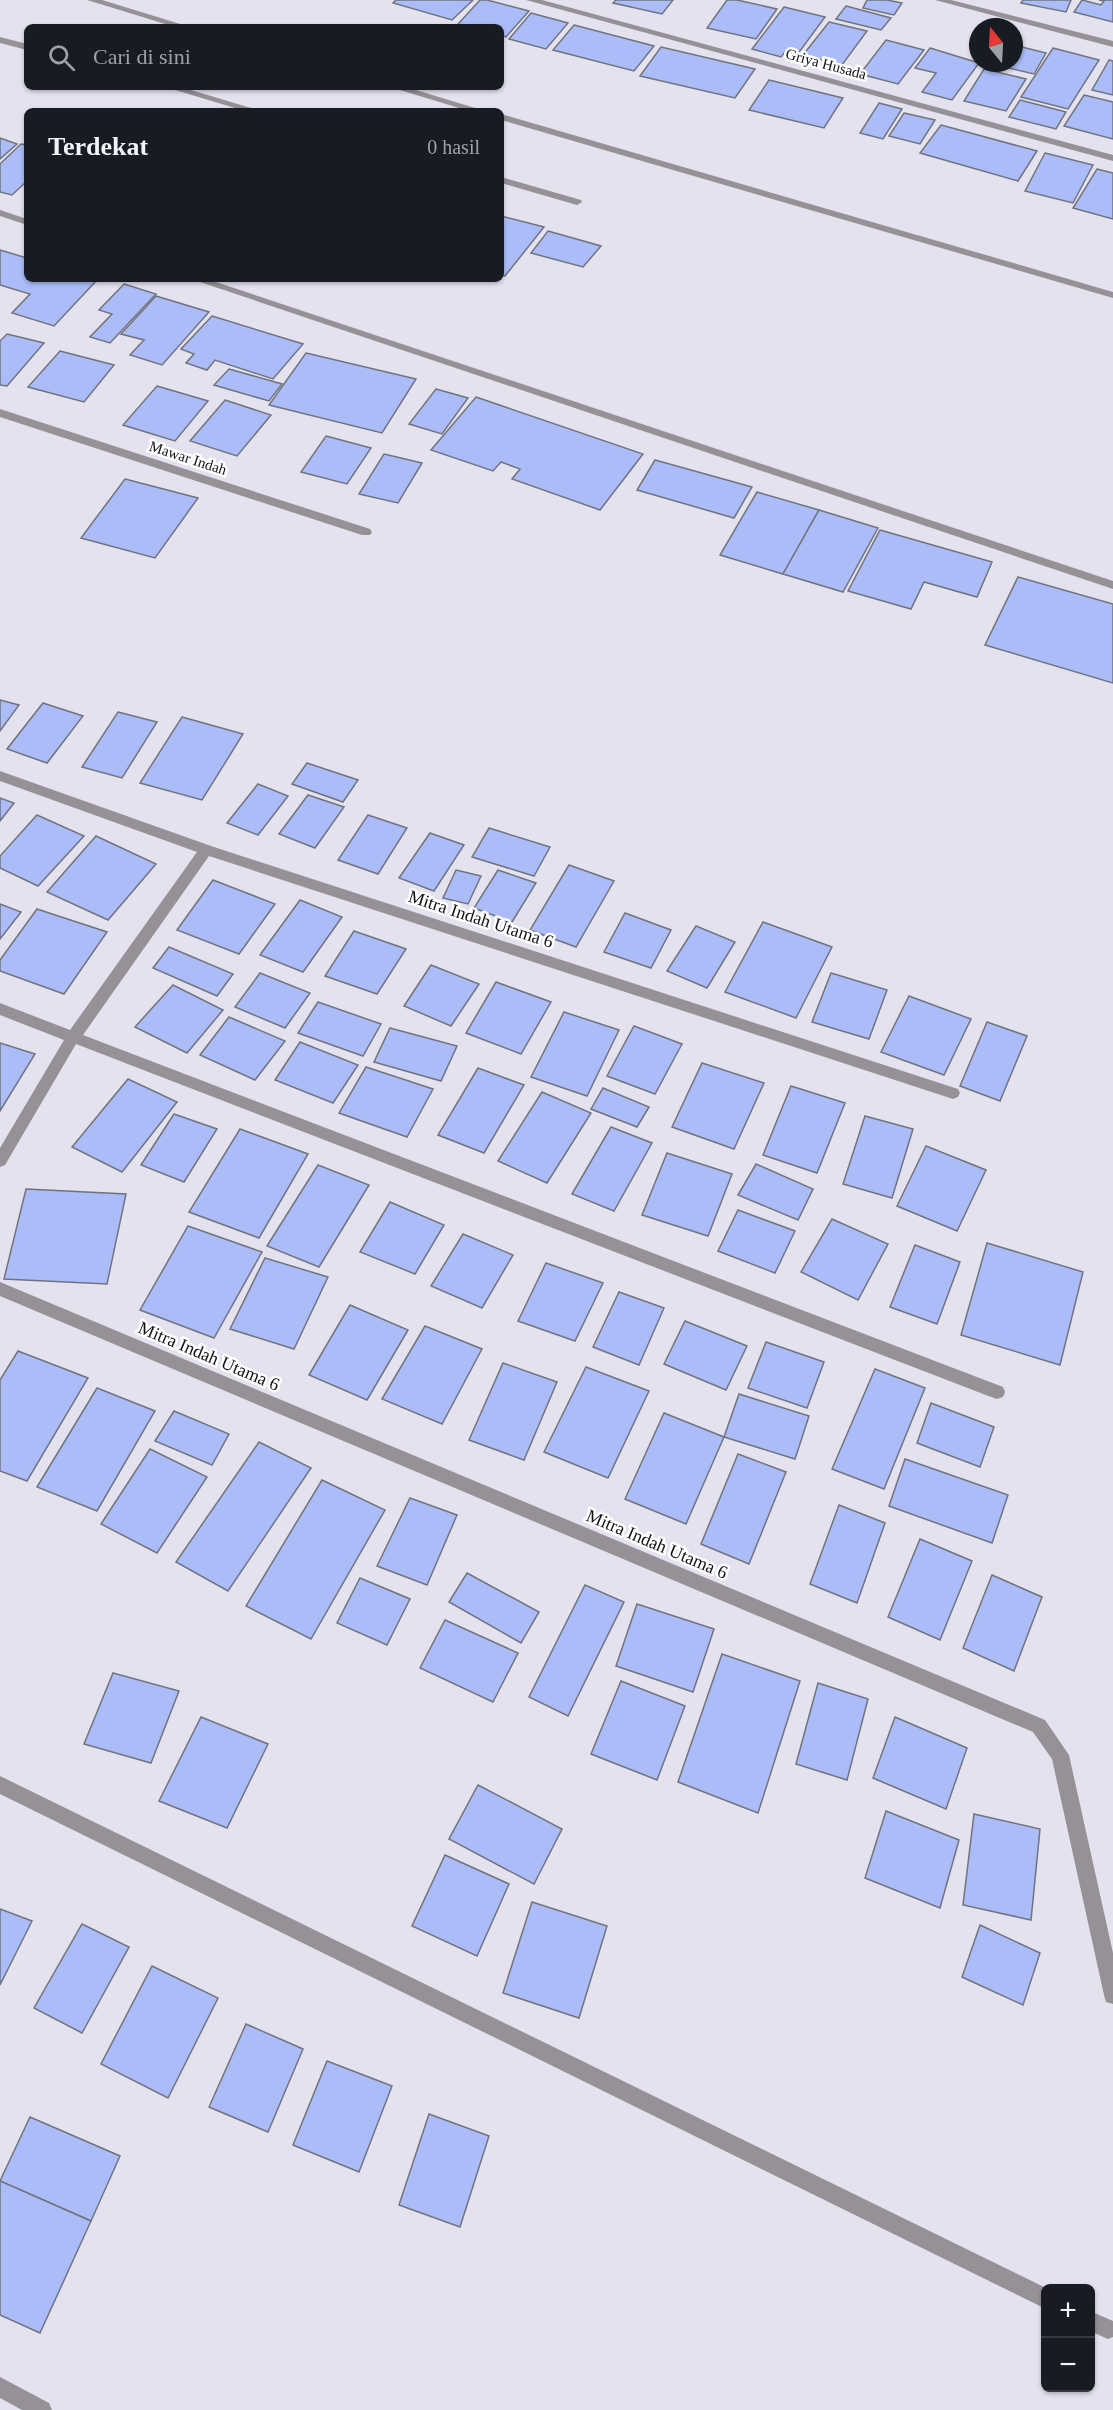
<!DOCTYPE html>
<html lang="id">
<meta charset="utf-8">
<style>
body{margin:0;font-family:Georgia,serif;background:#20242c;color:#f1f3f6}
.controls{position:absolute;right:18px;bottom:18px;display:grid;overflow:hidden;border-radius:9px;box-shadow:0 2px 4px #0004}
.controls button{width:54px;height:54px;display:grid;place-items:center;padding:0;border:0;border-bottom:2px solid #363941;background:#171b24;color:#f1f3f6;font:30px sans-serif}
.compass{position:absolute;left:969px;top:18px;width:54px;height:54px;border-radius:50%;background:#171b24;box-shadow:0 2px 4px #0004;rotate:342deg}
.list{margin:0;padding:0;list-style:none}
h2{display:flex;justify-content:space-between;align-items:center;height:78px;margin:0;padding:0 24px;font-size:26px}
h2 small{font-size:20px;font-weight:400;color:#9ea1a6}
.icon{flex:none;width:33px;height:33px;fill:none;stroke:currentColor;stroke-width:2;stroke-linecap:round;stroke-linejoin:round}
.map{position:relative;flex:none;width:1113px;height:2410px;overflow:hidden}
.search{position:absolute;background:#171b24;box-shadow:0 2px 4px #0004;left:24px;top:24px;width:480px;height:66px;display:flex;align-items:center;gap:15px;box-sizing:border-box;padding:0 21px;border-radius:9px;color:#9ea1a6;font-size:22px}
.panel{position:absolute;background:#171b24;box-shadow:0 2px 4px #0004;left:24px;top:108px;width:480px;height:174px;border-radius:9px}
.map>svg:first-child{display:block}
.building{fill:#abbcf8;stroke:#70747f;stroke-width:1.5}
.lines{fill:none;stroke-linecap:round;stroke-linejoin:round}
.street{fill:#959196;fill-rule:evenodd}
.labels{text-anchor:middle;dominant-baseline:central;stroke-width:5;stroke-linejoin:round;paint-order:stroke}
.far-street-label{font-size:15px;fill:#141318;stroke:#fff}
.street-label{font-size:18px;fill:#141318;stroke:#fff}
</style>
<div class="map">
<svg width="1113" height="2410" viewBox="0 0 1113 2410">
<rect width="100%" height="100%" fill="#e5e2ef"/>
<g class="building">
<polygon points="396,0 473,0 452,20 393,3"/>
<polygon points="480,0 487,0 529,11 506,37 501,35 501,27 469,27 458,24"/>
<polygon points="616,0 673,0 662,14 613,3"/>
<polygon points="727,0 737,0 777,9 756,39 707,28"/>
<polygon points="867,0 887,0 902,3 894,15 863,8"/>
<polygon points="1023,0 1071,0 1066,12 1021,3"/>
<polygon points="1082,0 1101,5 1104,1 1099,0 1113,0 1113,22 1074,12"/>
<polygon points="846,6 891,18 881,30 836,19"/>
<polygon points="784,7 825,17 797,55 785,52 781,57 752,49"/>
<polygon points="531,13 568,23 546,49 509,39"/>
<polygon points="829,22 867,31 842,65 803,55"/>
<polygon points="574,25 654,46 634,71 553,50"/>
<polygon points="886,40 924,50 898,84 860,74"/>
<polygon points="1014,45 1046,53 1034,74 988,63 1014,63"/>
<polygon points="661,47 755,69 735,98 640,76"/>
<polygon points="930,48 979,63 952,100 922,92 936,73 915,68"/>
<polygon points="1053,48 1099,60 1068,109 1021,97"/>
<polygon points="1109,60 1113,61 1113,95 1092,90"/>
<polygon points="984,69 1026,79 1006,111 964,101"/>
<polygon points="769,80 843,98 824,128 749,110"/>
<polygon points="1084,95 1113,102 1113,139 1064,126"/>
<polygon points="1020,100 1066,112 1056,129 1009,117"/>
<polygon points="879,103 902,109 883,139 860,133"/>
<polygon points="904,113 935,120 920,144 889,136"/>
<polygon points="941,125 1037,151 1018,181 920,153"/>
<polygon points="0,138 17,144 0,159"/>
<polygon points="21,144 27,145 27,181 12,195 0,192 0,164"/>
<polygon points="1045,153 1093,165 1073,203 1025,191"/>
<polygon points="1097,169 1113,173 1113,219 1073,208"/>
<polygon points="501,216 544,227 505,276 501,275"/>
<polygon points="548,231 601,246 583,267 531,253"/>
<polygon points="0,250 27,258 27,279 98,279 54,326 12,313 30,294 0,285"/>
<polygon points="124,284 156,294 110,343 90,337 112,314 99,310"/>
<polygon points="156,296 209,312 162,365 130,355 144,340 121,334"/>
<polygon points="212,316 303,344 273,379 215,360 207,370 186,363 194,354 181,349"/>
<polygon points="7,334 44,343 7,386 0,385 0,341"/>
<polygon points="60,351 114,365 84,402 28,387"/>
<polygon points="306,353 416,379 382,433 269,405"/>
<polygon points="229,369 282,384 269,401 214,385"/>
<polygon points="157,386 208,401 175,441 123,425"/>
<polygon points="436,389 468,398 442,434 409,424"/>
<polygon points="476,397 643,454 600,510 512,479 520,469 501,462 493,471 431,450"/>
<polygon points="225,400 271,415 237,456 190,441"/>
<polygon points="326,436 371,448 347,484 301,472"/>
<polygon points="384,454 422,463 398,503 359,494"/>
<polygon points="655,460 752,487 734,518 637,490"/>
<polygon points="125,479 198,498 155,558 81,538"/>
<polygon points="757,492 819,510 783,574 720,555"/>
<polygon points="819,510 878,528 843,592 783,574"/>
<polygon points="880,530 992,562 977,597 924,582 911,609 848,591"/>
<polygon points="1018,577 1113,604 1113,683 985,645"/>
<polygon points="0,700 19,705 0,731"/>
<polygon points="43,703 83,716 47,763 7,749"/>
<polygon points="118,712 157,722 122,778 82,767"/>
<polygon points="182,717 243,734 202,800 140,783"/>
<polygon points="307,763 358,780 343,802 292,784"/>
<polygon points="258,784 288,796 258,835 227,823"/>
<polygon points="308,795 344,807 315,848 279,834"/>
<polygon points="0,798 14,803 0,821"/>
<polygon points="37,815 84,836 38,886 0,868 0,856"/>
<polygon points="368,815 407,828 378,874 338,860"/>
<polygon points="489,828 550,847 534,876 472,857"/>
<polygon points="430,833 464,845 434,891 399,878"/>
<polygon points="96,836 156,864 108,920 47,892"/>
<polygon points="569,865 614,881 576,947 530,930"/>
<polygon points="456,870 481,876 468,904 443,898"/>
<polygon points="498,870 536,883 512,922 474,908"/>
<polygon points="213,880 275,904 239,954 177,930"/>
<polygon points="300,900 342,917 303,972 260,955"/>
<polygon points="0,904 21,912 0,939"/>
<polygon points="37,909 107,932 64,994 0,971 0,960"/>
<polygon points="625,913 671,930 651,968 604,952"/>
<polygon points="763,922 832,947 796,1018 725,992"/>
<polygon points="696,926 735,942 707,988 667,971"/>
<polygon points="354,931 406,949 377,994 325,976"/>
<polygon points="169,947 233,974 217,996 153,968"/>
<polygon points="431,965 479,984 451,1026 404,1006"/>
<polygon points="260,973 310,993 285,1028 235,1007"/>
<polygon points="831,973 887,990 869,1039 812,1022"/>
<polygon points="496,982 551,1002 521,1054 466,1033"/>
<polygon points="173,985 223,1010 187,1053 135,1027"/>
<polygon points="909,996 971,1019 944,1075 881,1052"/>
<polygon points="318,1002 381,1024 363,1056 298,1033"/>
<polygon points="564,1012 619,1030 587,1096 531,1077"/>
<polygon points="229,1017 285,1041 255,1080 200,1055"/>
<polygon points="987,1022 1027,1036 1000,1101 960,1086"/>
<polygon points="634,1026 682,1044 655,1094 607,1076"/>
<polygon points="390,1028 457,1046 441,1081 374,1062"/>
<polygon points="300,1042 358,1065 333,1103 275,1080"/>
<polygon points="0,1043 35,1054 0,1111"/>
<polygon points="702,1063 764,1083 734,1149 672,1127"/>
<polygon points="366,1067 433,1089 407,1137 339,1113"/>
<polygon points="478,1068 524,1085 484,1153 438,1135"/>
<polygon points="128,1079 177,1102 122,1172 72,1147"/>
<polygon points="791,1086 845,1103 817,1173 763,1155"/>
<polygon points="603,1088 649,1107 637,1127 591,1109"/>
<polygon points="542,1092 591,1113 547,1183 498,1161"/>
<polygon points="174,1114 217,1129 184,1182 141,1165"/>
<polygon points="865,1116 913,1129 892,1198 843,1184"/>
<polygon points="611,1127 652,1143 614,1211 572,1194"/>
<polygon points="240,1129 308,1154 259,1238 189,1212"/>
<polygon points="926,1146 986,1170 957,1231 897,1206"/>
<polygon points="667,1153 732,1174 708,1236 642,1215"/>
<polygon points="756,1164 813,1189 798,1220 738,1195"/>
<polygon points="318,1165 369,1185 319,1267 267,1246"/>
<polygon points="26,1189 126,1194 107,1284 4,1279"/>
<polygon points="390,1202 444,1225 415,1274 360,1252"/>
<polygon points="738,1210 795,1231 775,1273 718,1251"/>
<polygon points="832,1219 888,1244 858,1300 801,1272"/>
<polygon points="188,1226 262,1252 214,1338 140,1310"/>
<polygon points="463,1234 513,1255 482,1308 431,1286"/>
<polygon points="987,1243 1083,1272 1060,1365 961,1335"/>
<polygon points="915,1245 960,1262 937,1324 890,1307"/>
<polygon points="265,1258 328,1277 294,1349 230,1329"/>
<polygon points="546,1263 603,1283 575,1341 518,1321"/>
<polygon points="619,1292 664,1308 639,1365 593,1347"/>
<polygon points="350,1305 408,1330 367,1400 309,1375"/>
<polygon points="685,1321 747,1346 726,1390 664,1364"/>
<polygon points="425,1326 482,1349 442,1424 382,1399"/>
<polygon points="766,1342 824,1362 807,1408 748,1388"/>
<polygon points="18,1351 88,1378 27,1481 0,1471 0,1380"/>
<polygon points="503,1363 557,1382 524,1460 469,1440"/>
<polygon points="586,1367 649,1391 608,1478 544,1452"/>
<polygon points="875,1369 925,1388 884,1489 832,1469"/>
<polygon points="97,1388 155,1411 97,1511 37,1487"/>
<polygon points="739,1394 809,1416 795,1459 724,1437"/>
<polygon points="931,1403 994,1427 980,1467 917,1443"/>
<polygon points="174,1411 229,1434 212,1465 155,1441"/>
<polygon points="664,1413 724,1437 686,1524 625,1499"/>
<polygon points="259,1442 311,1468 228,1591 176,1562"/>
<polygon points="150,1449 207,1477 157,1553 101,1524"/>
<polygon points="738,1454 786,1472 749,1564 701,1544"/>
<polygon points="905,1459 1008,1495 992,1543 889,1506"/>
<polygon points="322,1480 385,1510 311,1639 246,1606"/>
<polygon points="410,1498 457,1515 427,1585 377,1566"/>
<polygon points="839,1505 885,1523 857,1603 810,1584"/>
<polygon points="920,1539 972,1561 940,1640 888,1617"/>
<polygon points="467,1573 539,1612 521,1643 449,1602"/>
<polygon points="992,1575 1042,1597 1014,1671 963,1648"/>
<polygon points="360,1578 410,1599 387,1645 337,1623"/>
<polygon points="585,1585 624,1602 568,1716 529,1697"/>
<polygon points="637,1604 714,1629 693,1692 616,1666"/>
<polygon points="445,1620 518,1653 493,1702 420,1668"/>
<polygon points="722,1654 800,1681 758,1813 678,1782"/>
<polygon points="113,1673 179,1691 151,1763 84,1744"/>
<polygon points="621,1681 685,1706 657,1780 591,1754"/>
<polygon points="818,1683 868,1699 847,1780 796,1764"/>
<polygon points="201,1717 268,1744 227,1828 159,1801"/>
<polygon points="895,1717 967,1748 946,1809 873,1778"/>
<polygon points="478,1785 562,1829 534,1884 449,1839"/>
<polygon points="886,1811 959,1840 940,1908 865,1878"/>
<polygon points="974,1814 1040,1829 1031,1920 963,1905"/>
<polygon points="445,1855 509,1884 477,1956 412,1926"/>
<polygon points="532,1902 607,1926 579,2018 503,1993"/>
<polygon points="0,1909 32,1921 0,1985"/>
<polygon points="82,1924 129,1947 82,2033 34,2008"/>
<polygon points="980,1925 1040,1953 1023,2005 962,1977"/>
<polygon points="152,1966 218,1998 168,2098 101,2064"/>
<polygon points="246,2024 303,2049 268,2132 209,2107"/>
<polygon points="327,2061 392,2086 359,2172 293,2145"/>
<polygon points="429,2114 489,2136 460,2227 399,2205"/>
<polygon points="30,2117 120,2156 91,2221 0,2181"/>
<polygon points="0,2181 91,2221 40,2333 0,2315"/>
</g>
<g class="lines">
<g class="street">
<polygon points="87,0 102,0 190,27 175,27"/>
<polygon points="526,0 542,0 1113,155 1113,161"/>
<polygon points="935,0 951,0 1113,41 1113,47"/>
<polygon points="0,37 27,44 27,50 0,43"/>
<polygon points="165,87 181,87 261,111 245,111"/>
<polygon points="390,87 406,87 485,111 469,111"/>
<polygon points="501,114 1113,292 1113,298 501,120"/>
<polygon points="501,177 581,200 582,202 577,205 501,183"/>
<polygon points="0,210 27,219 27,225 0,216"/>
<polygon points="191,279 207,279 1113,581 1113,589"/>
<polygon points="0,409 370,529 372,532 370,535 362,535 0,417"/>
<polygon points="0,771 211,846 958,1089 960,1093 958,1097 953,1099 209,856 83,1035 1003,1387 1005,1392 1003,1397 997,1399 991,1397 76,1044 5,1165 0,1167 0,1148 64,1040 0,1015 0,1003 70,1030 197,852 0,781"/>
<polygon points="0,1282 1045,1720 1069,1755 1113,1953 1113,2004 1106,2002 1104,1995 1052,1759 1033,1732 0,1296"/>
<polygon points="0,1776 1046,2288 1046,2309 0,1794"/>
<polygon points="1090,2311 1113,2321 1113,2337 1108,2339 1090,2331"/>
<polygon points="0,2377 49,2403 52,2410 22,2410 0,2398"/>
</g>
</g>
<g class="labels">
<g class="far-street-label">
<text transform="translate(826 64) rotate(15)">Griya Husada</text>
<text transform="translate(188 458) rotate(18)">Mawar Indah</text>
</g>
<g class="street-label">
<text transform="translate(481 919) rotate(18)">Mitra Indah Utama 6</text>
<text transform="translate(209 1356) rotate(23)">Mitra Indah Utama 6</text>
<text transform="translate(657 1544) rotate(23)">Mitra Indah Utama 6</text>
</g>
</g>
</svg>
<div class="controls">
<button>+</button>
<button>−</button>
</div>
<svg class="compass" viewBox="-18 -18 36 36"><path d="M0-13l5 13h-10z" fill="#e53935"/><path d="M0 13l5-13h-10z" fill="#9ea1a6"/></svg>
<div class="search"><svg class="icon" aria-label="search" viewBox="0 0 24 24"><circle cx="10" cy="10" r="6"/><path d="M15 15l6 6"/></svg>Cari di sini</div>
<section class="panel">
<h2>Terdekat<small>0 hasil</small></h2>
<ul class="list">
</ul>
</section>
</div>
